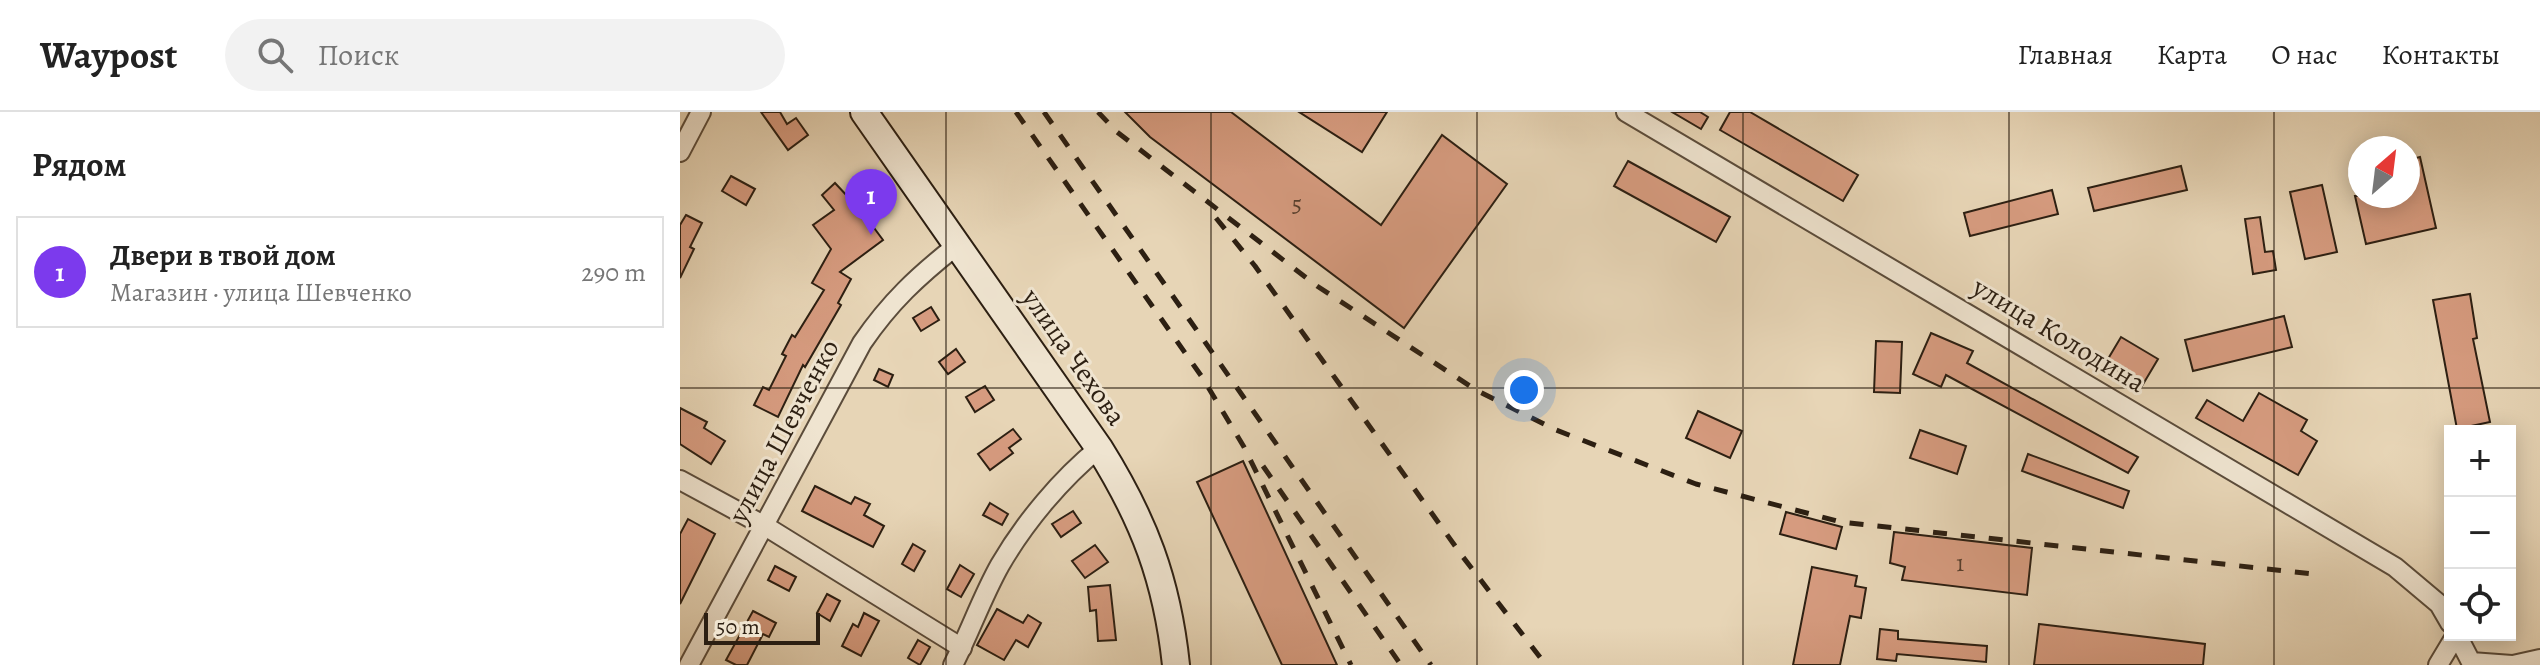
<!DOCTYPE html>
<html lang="ru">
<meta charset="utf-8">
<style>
body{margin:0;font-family:Alegreya,serif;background:#f2f2f2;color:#222}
.controls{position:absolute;right:24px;bottom:24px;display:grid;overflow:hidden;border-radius:0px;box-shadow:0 4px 20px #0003}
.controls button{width:72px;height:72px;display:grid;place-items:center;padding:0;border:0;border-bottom:2px solid #e0e0e0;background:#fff;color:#222;font:40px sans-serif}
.compass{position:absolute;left:1668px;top:24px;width:72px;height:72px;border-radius:50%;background:#fff;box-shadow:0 4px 20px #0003;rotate:28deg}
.scale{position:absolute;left:24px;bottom:20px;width:116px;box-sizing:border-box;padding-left:8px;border:4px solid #2c1f12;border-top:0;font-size:22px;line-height:28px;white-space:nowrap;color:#2c1f12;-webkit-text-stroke:6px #efe4d0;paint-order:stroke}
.you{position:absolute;left:844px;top:278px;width:28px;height:28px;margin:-20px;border:6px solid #fff;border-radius:50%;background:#1a73e8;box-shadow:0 0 0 12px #1a73e833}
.badge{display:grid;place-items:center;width:52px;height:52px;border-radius:50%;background:#7c3aed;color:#fff;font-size:26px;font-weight:700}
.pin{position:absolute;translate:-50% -66px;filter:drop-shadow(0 2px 4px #0008)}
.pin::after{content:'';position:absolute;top:42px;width:28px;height:24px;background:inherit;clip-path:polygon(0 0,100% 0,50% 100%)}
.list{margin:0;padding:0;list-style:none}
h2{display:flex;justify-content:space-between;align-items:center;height:104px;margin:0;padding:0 32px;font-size:34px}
h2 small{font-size:26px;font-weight:400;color:#767676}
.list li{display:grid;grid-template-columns:52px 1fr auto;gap:24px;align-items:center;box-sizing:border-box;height:112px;margin:0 16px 16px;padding:0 16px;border:2px solid #e0e0e0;border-radius:0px}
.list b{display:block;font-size:30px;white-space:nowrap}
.list p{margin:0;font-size:26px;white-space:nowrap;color:#767676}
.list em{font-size:26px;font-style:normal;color:#767676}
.icon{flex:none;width:44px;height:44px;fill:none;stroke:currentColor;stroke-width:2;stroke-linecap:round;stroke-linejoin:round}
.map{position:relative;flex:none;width:1860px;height:553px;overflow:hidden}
header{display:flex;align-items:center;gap:48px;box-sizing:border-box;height:112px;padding:0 40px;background:#fff;border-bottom:2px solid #e0e0e0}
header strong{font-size:38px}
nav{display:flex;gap:44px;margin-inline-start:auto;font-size:28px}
.search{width:560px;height:72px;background:#f2f2f2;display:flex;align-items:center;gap:20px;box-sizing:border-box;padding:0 28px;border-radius:44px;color:#767676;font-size:30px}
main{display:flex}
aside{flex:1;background:#fff}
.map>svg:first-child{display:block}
.building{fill:#d69b7f;stroke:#2c1f12;stroke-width:2}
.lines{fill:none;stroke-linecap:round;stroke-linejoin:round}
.street-casing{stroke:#5b4c3b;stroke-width:22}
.secondary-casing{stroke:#2c1f12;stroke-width:30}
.street{stroke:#efe4d0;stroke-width:18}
.secondary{stroke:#efe4d0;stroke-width:26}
.rail{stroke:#2c1f12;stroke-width:5;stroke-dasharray:14 14;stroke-linecap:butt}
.grid{fill:none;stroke:#2c1f12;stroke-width:2;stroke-opacity:0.55}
.labels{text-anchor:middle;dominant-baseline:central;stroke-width:6;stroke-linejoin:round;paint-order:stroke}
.number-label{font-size:24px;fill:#563e2d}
.street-label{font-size:28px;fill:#2c1f12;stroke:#efe4d0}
</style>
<header>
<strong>Waypost</strong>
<div class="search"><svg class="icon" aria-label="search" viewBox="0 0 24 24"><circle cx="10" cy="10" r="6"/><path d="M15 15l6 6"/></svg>Поиск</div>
<nav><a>Главная</a><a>Карта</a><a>О нас</a><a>Контакты</a></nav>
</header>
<main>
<aside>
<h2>Рядом<small></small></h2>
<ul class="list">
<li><span class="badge">1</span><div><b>Двери в твой дом</b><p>Магазин · улица Шевченко</p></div><em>290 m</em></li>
</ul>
</aside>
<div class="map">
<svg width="1860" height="553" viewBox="0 0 1860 553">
<rect width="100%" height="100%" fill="#e7d5b6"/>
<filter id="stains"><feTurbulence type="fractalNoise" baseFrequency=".0025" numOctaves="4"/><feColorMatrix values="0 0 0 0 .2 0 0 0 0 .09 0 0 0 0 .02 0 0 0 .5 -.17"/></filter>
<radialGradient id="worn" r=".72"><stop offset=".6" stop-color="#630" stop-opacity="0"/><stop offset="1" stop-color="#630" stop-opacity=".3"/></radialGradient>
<g class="building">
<polygon points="81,0 100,0 107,12 116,6 128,23 108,38"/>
<polygon points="445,0 551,0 701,113 762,23 827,72 724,216 470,25"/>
<polygon points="619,0 707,0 682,40"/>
<polygon points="992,0 1020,0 1028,5 1021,17"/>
<polygon points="1050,0 1070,0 1178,63 1163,89 1040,18"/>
<polygon points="1740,45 1756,116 1686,132 1675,84 1728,84 1728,48"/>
<polygon points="948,49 1050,105 1036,130 934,74"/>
<polygon points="1501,54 1507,78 1414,99 1408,76"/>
<polygon points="51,64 75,77 66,93 42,79"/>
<polygon points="155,71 169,86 171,85 203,128 160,160 171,167 158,191 161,193 125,255 123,253 98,305 74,293 83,275 89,278 106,244 102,242 112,223 115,225 144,178 132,171 151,137 133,113 154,98 142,83"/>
<polygon points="1642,73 1657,140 1625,147 1610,80"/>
<polygon points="1372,78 1378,102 1290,124 1284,101"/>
<polygon points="6,103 22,111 10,135 14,137 0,166 0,113"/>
<polygon points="1580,105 1585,140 1593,139 1596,158 1573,162 1565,107"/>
<polygon points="1790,182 1797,226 1793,227 1810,310 1777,317 1753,188"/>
<polygon points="251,195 259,208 241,219 233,206"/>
<polygon points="1604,204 1612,235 1513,259 1505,228"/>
<polygon points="1251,221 1293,239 1287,251 1458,345 1448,361 1266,263 1261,275 1233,262"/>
<polygon points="1441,225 1478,247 1462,274 1425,252"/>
<polygon points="1196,229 1222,230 1220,281 1194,280"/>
<polygon points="276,237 285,250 268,262 259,250"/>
<polygon points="199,257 213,263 208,275 194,268"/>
<polygon points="305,274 314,288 295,300 286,285"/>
<polygon points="1579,281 1627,308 1621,319 1637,329 1618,363 1516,306 1527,288 1563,309"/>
<polygon points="0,296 27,310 24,316 45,329 31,352 0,332"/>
<polygon points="1018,299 1062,319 1050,346 1006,326"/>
<polygon points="333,317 341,327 329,336 333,341 310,358 298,342"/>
<polygon points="1240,318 1286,334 1277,362 1230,346"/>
<polygon points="1348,342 1449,379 1443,396 1342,359"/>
<polygon points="563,349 657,553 602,553 517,370"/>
<polygon points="135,374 171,392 175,385 190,392 184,403 204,414 193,435 122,399"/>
<polygon points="310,391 328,402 322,413 303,403"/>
<polygon points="393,399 401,411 381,425 372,412"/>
<polygon points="1106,400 1162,415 1156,437 1100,422"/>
<polygon points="8,407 35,422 0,492 0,422"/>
<polygon points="1214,420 1352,436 1347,483 1222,468 1225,455 1210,451"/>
<polygon points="233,432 245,439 234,459 222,452"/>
<polygon points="415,433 428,450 405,466 392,449"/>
<polygon points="280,453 294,462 281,485 267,477"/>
<polygon points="95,454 116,465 109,479 88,468"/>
<polygon points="1132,455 1177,464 1175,474 1186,476 1181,506 1170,504 1160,553 1113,553"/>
<polygon points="430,473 436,528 418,529 416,498 410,499 408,475"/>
<polygon points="147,482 160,489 150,509 137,501"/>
<polygon points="317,497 343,511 348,503 361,511 348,535 336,528 324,548 297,533"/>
<polygon points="73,499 96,511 89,525 83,522 67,553 56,553 46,548"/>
<polygon points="184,501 199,509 181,544 162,534 173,512 178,515"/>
<polygon points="1359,512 1525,532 1523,553 1354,553"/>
<polygon points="1200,517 1218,519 1218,527 1307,534 1306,550 1217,542 1216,549 1197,547"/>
<polygon points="238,528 250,535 240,553 228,546"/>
</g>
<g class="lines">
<g class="street-casing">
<g id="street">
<polyline points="946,0 1715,455 1759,492 1770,511"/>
<polyline points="0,40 21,0"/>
<polyline points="0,368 85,414 282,536"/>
<polyline points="1777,523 1791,550 1832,553"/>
<path d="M9,553l173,-322c28,-41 56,-67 94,-97"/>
<path d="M273,553c17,-33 29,-68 47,-100 25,-43 61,-86 99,-117"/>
<polyline points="1758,553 1776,523"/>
<polyline points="1833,553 1860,547"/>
</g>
</g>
<g class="secondary-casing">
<path id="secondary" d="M184,0l235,336c45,72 68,132 77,217"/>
</g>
<use href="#street" class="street"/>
<use href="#secondary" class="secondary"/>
<g class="rail">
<polyline points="336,0 522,265 564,335 671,553"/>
<polyline points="364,0 751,553"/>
<polyline points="418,0 437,20 637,174 796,278 876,318 1016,372 1161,410 1633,462"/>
<polyline points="536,106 575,154 783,445 866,553"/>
<polyline points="583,354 721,553"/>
</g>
</g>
<path class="grid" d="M266,0v553M531,0v553M797,0v553M1063,0v553M1329,0v553M1594,0v553M0,276h1860"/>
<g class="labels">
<g class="number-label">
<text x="617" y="92">5</text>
<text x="1280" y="451">1</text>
</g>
<g class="street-label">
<text transform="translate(1379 223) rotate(31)">улица Колодина</text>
<text transform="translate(394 245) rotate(55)">улица Чехова</text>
<text transform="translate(104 319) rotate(-62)">улица Шевченко</text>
</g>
</g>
<rect width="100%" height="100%" filter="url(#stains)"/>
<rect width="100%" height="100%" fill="url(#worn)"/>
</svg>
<div class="controls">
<button>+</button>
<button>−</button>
<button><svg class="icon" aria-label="locate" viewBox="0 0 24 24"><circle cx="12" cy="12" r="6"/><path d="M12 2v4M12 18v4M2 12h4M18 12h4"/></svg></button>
</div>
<svg class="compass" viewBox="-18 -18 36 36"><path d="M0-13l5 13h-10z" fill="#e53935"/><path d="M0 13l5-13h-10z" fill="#767676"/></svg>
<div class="scale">50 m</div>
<div class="you"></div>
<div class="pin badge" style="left:191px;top:123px">1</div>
</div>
</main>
